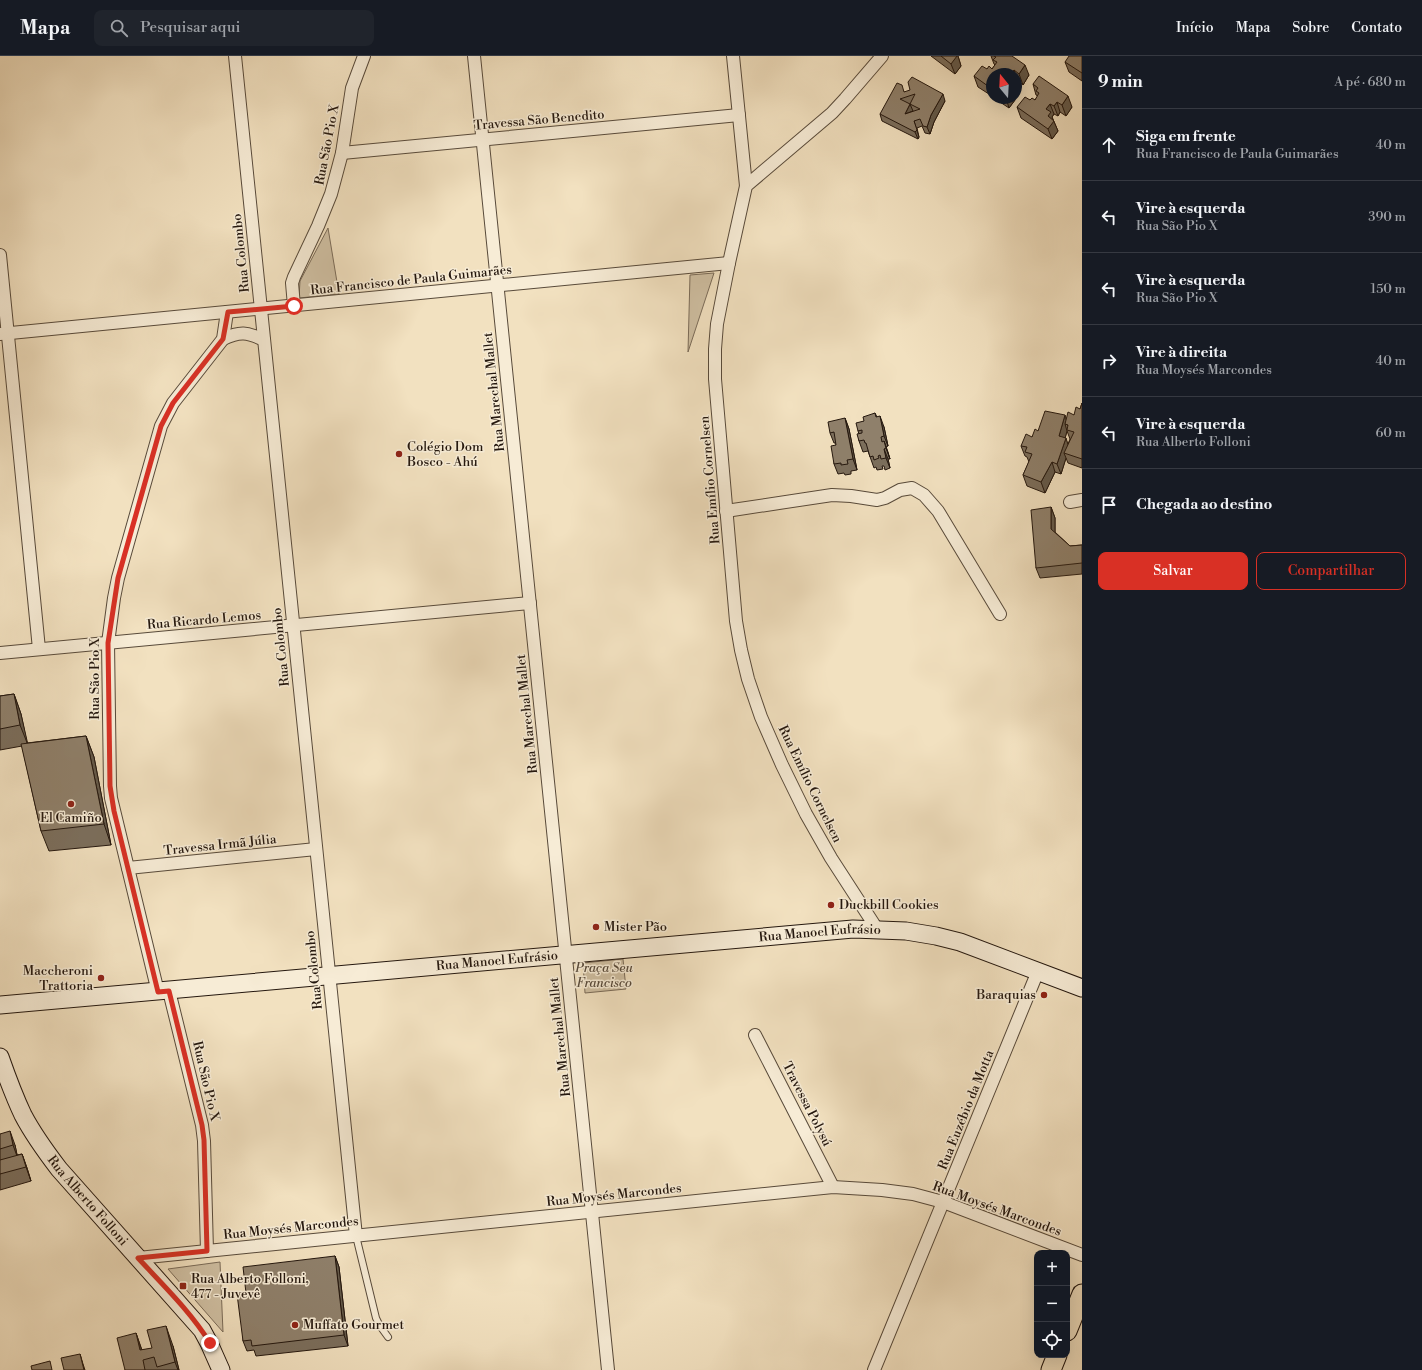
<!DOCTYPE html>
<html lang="pt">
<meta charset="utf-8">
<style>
body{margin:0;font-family:"Libre Bodoni",serif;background:#20242c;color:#f1f3f6}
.controls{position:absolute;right:12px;bottom:12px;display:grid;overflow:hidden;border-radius:8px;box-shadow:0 4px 16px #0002}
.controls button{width:36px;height:36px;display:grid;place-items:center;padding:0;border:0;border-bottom:1px solid #363941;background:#171b24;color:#f1f3f6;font:20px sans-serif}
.compass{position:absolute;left:986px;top:12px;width:36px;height:36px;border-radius:50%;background:#171b24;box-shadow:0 4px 16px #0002;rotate:342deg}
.stop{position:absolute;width:12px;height:12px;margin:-9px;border:3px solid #d93025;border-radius:50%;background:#fff}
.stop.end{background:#d93025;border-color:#fff;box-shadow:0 1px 4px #0008}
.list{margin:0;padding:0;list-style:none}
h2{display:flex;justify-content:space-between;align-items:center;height:52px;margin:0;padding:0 16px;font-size:17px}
h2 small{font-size:13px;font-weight:400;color:#9ea1a6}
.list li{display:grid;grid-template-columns:26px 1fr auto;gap:12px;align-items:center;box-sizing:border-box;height:72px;padding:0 16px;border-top:1px solid #363941}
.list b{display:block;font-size:15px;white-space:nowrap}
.list p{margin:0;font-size:13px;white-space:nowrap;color:#9ea1a6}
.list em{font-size:13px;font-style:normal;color:#9ea1a6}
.actions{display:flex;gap:8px;padding:12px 16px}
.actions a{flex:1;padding:9px 0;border:1px solid #d93025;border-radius:8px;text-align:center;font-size:14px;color:#d93025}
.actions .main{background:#d93025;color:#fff}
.icon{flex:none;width:22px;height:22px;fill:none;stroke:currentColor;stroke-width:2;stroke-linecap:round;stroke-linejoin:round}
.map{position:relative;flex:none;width:1082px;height:1314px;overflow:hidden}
header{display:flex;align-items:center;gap:24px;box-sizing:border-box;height:56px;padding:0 20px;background:#171b24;border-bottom:1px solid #363941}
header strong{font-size:19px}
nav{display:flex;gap:22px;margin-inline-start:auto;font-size:14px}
.search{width:280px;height:36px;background:#20242c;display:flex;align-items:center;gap:10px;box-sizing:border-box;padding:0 14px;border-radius:8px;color:#9ea1a6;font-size:15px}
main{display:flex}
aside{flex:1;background:#171b24}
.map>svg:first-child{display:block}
.green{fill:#cfbfa2;stroke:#7a6b58}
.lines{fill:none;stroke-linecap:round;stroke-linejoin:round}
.lane-casing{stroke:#584a3a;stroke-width:8}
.street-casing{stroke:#584a3a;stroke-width:14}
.secondary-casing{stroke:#24170e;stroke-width:19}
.primary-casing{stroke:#24170e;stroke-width:21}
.lane{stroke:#f7ecd6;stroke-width:6}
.street{stroke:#f7ecd6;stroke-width:12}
.secondary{stroke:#f7ecd6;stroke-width:17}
.primary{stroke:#f2e1c0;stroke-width:19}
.wall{fill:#7b6e5c;stroke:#24170e;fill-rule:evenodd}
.shaded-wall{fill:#645a4b;stroke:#24170e}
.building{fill:#8f806b;stroke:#24170e;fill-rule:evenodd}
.route{stroke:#d93025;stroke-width:5}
.poi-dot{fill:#8f2418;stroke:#f7ecd6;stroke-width:1.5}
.labels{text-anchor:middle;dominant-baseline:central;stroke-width:3;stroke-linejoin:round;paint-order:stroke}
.street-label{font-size:13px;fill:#24170e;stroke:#f7ecd6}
.poi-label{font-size:13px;fill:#24170e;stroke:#f7ecd6;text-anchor:start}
.park-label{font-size:13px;font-style:italic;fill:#57493a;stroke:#f7ecd6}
</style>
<header>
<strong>Mapa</strong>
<div class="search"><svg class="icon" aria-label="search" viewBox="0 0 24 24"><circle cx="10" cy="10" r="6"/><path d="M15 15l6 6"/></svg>Pesquisar aqui</div>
<nav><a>Início</a><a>Mapa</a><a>Sobre</a><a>Contato</a></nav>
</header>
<main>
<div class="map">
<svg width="1082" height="1314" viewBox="0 0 1082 1314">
<rect width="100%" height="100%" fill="#f2e1c0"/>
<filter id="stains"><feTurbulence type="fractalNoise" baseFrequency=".005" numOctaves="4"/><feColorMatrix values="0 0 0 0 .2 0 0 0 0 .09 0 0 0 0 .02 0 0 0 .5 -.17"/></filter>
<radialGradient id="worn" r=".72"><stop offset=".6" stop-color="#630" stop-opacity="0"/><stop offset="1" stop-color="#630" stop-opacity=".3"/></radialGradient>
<g class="green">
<polygon points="328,172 339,238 299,242 300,225"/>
<polygon points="714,217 688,296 690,219"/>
<polygon points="623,903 626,933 585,937 583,907"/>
<polygon points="220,1206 223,1276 168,1213"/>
</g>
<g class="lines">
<g class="lane-casing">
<polyline id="lane" points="356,1180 376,1262 380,1270 388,1281"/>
</g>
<g class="street-casing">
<g id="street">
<polyline points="235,0 356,1180"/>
<polyline points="474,0 608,1314"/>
<polyline points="733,0 746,130"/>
<polyline points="342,97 739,59"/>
<polyline points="0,199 39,593"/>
<polyline points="294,250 292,227 294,221 318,170 331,138 342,97 352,32 364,0"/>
<polyline points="0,278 729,207"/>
<path d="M223,283c17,-8 24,-7 41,1"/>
<polyline points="1070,446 1082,444"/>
<polyline points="726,455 832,439 851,440 877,444 885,442 900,434 912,432 924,439 938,455 1000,558"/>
<polyline points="0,597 530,547"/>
<polyline points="128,812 316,793"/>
<polyline points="877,873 831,802 806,758 782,709 761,661 748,623 741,594 736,565 715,323 715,293 717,268 729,207 746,130 832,57 845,43 882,0"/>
<polyline points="169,935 202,1069 204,1085 207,1195"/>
<polyline points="158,936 111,742 110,730 108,587 114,542 118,522 161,370 173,347 223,283 227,256"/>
<polyline points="755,979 833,1131"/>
<polyline points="138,1202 833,1131 882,1134 913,1138 943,1146 1082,1199"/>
<polyline points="874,1314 1038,915"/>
</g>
</g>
<g class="secondary-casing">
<g id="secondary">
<path id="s1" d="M0,949l853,-76 53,2 30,5 24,6 122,46"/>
<path id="s2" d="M0,1001c7,20 14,39 23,58 10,19 23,37 36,54l143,161 7,13 12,27"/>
</g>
</g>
<g class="primary-casing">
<g id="primary">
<polyline points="1067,1275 1082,1238"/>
<polyline points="1051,1314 1057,1299"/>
</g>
</g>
<use href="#lane" class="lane"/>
<use href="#street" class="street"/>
<use href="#secondary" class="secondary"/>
<use href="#primary" class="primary"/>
</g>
<g class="wall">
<polygon points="931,0 958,0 961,10 955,18"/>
<polygon points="991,0 1012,0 1029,19 1023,29 1018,25 1016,27 1016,18 992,18 992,40 978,31 974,20 987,13 992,13 995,9 994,8"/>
<polygon points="1082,0 1082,25 1069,16 1065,6"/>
<polygon points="1033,28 1072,51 1066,60 1060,56 1058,60 1054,58 1052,61 1058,75 1052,83 1021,62 1017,51 1030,44 1035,44 1038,40 1036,39"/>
<polygon points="904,36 945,45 934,66 930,78 925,77 922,70 917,72 919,81 918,83 882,65 880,58"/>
<polygon points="994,42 1014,42 1015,44 1009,52"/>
<path d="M1082,347v65l-14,-5 -2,-5 -5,16 -6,-2 -10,21 -18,-7 -4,-11 6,-13 -2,-5 -2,-1 -4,-10 11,-9 6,-6 28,-12 8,-4 6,-6zM1067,375l3,8 -2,5 -3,-6z"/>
<polygon points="875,357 877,361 884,371 888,390 886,391 890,403 888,403 890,412 885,414 884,410 882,410 883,413 877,414 876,411 874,412 868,395 863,396 859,385 859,378 858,375 864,365"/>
<polygon points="845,362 849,373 857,414 851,415 851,418 845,419 844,417 838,418 834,408 836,389 836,387 834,387 830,377"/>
<polygon points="1051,451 1055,462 1055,476 1070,490 1082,489 1082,518 1040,522 1036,512"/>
<polygon points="14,638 21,658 27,687 86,680 94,701 111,789 49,795 41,775 22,690 0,694 0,640"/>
<polygon points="0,1078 15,1089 17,1099 22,1098 27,1112 31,1125 0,1134"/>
<polygon points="335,1200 339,1211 348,1290 256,1300 254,1294 247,1295 243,1285 246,1237"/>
<polygon points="136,1277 142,1294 173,1290 179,1314 125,1314"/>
</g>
<g class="shaded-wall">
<polygon points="953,0 958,0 961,10 955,18 951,8"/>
<polygon points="1025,9 1029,19 1023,29 1019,18"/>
<polygon points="1014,14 1015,18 1011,18"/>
<polygon points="1016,21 1018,25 1016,27"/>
<polygon points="943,38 945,45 934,66 930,78 927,71 931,59"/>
<polygon points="1068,40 1072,51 1066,60 1062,49"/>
<polygon points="1006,42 1014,42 1015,44 1009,52"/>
<polygon points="1057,46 1060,56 1058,60 1054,50"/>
<polygon points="910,48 913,55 905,58"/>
<polygon points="1050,48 1054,58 1052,61 1058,75 1052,83 1048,73 1046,53"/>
<polygon points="914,65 919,81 918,83 915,76"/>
<polygon points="1065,359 1068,370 1068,369 1065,368 1067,375 1063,390 1059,380"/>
<polygon points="880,360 884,371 888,390 884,380"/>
<polygon points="845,362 849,373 857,414 853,403"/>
<polygon points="1066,382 1069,392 1064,397 1066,402 1061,418 1057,408"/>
<polygon points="884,385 888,396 890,403 886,392"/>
<polygon points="884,393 888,403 890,412 886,402"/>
<polygon points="1052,406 1055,416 1045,437 1041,426"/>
<polygon points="1051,451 1055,462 1055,483 1051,473"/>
<polygon points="14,638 21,658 28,689 20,669"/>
<polygon points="86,680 94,701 111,789 104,768"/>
<polygon points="10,1075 15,1089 18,1103 13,1089"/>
<polygon points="22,1098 27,1112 31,1125 26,1111"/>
<polygon points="335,1200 339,1211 348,1290 344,1279"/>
<polygon points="166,1270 173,1290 179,1314 178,1314 175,1306"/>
<polygon points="136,1277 143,1298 140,1294"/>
<polygon points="80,1298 83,1308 85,1314 84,1314"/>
</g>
<g class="building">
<polygon points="941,0 957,0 951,8"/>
<polygon points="994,0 1012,0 1025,9 1019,18 1014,14 1011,18 1010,18 1007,16 1006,18 992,18 992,33 974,20 982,10 987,13 989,10 992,13 997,6 993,4 996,1"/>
<polygon points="1069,0 1082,0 1082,17 1065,6"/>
<polygon points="1039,20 1068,40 1062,49 1057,46 1054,50 1050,48 1046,53 1051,56 1048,60 1054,65 1048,73 1017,51 1025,41 1030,44 1032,42 1035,44 1039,37 1036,35 1038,32 1033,28"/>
<path d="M912,21l31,17 -12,21 -4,12 -4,-1 -3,-7 -6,2 3,9 -2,2 -35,-18 17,-31 5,2 2,7 6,-2 -2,-8zM915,38l-5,10 10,5 -15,5 5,-10 -10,-5z"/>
<polygon points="1082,347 1082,403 1064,397 1074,376 1067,374 1068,369 1065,368 1068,356 1074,359 1076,351 1080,353"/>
<polygon points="1045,355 1065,359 1059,380 1066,382 1057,408 1052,406 1041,426 1023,419 1032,398 1025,396 1027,391 1021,390 1026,378 1032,381 1035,373 1038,375"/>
<polygon points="875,357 876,361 880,360 884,380 881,381 882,386 884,385 886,392 884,393 886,402 881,403 880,399 878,400 879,402 874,404 873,400 870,401 866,387 865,387 864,384 859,385 857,378 862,377 862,374 858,375 856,367 864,365 863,361"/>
<polygon points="845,362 853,403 847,404 848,408 841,409 841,407 834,408 831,390 836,389 834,376 830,377 828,366"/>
<polygon points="1051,451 1051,473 1070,490 1082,489 1082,507 1036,512 1031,454"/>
<polygon points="14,638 20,669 0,673 0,640"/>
<polygon points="86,680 104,768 41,775 21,688"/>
<polygon points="10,1075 13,1089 0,1093 0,1078"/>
<polygon points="22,1098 26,1111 0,1118 0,1104"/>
<polygon points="335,1200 344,1279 252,1290 251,1284 243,1285 237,1238 246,1237 243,1211"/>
<polygon points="166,1270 175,1306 157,1311 154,1301 143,1304 145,1314 125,1314 117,1282 136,1277 140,1294 152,1292 147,1274"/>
<polygon points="80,1298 84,1314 64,1314 61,1302"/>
<polygon points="50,1305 52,1314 32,1314 31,1310"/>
</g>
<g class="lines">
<path class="route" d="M210,1287c-19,-31 -47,-58 -72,-85l69,-7 -3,-111 -2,-15 -33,-134 -11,1 -44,-181 -4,-25 -2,-143 10,-65 43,-152 12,-23 50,-64 5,-27 66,-6"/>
</g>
<g class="poi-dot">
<circle cx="399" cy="398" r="4"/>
<circle cx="71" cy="748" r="4"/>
<circle cx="831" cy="849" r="4"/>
<circle cx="596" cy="871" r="4"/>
<circle cx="101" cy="922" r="4"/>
<circle cx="1044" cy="939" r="4"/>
<rect x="179" y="1226" width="8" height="8" rx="2"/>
<circle cx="295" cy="1269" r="4"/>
</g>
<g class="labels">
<g class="street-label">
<text transform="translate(539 64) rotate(-5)">Travessa São Benedito</text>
<text transform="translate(327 89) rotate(-79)">Rua São Pio X</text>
<text transform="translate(241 197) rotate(-96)">Rua Colombo</text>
<text transform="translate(411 224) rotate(-6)">Rua Francisco de Paula Guimarães</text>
<text transform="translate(494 336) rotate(-96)">Rua Marechal Mallet</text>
<text transform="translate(710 424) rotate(-95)">Rua Emílio Cornelsen</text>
<text transform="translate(204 564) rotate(-5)">Rua Ricardo Lemos</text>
<text transform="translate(281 591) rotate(-96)">Rua Colombo</text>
<text transform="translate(95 623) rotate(-90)">Rua São Pio X</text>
<text transform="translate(527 658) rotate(-96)">Rua Marechal Mallet</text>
<text transform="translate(810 728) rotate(64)">Rua Emílio Cornelsen</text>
<text transform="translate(220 789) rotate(-6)">Travessa Irmã Júlia</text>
<text stroke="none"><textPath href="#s1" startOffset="823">Rua Manoel Eufrásio</textPath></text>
<text stroke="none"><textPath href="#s1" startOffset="499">Rua Manoel Eufrásio</textPath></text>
<text transform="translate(314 914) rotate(-96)">Rua Colombo</text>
<text transform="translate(560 981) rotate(-96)">Rua Marechal Mallet</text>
<text transform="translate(206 1025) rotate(77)">Rua São Pio X</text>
<text transform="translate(807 1048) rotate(63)">Travessa Polysú</text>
<text transform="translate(966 1054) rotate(-68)">Rua Euzébio da Motta</text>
<text transform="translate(614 1139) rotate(-6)">Rua Moysés Marcondes</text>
<text stroke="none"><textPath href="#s2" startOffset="170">Rua Alberto Folloni</textPath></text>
<text transform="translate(997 1153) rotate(20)">Rua Moysés Marcondes</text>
<text transform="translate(291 1172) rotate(-6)">Rua Moysés Marcondes</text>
</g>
<g class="poi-label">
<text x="407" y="391">Colégio Dom<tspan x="407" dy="15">Bosco - Ahú</tspan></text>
<text x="71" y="762" text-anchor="middle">El Camiño</text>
<text x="839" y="849">Duckbill Cookies</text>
<text x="604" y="871">Mister Pão</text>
<text x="93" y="915" text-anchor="end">Maccheroni<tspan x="93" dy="15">Trattoria</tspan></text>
<text x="1036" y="939" text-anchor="end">Baraquias</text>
<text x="191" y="1223">Rua Alberto Folloni,<tspan x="191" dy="15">477 - Juvevê</tspan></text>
<text x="303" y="1269">Muffato Gourmet</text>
</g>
<g class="park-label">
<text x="604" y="912">Praça Seu<tspan x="604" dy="15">Francisco</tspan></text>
</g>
</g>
<rect width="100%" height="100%" filter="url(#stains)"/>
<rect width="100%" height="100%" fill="url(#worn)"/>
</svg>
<div class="controls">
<button>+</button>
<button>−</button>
<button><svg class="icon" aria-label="locate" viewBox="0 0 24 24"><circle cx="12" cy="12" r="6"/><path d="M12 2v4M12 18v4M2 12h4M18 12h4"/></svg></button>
</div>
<svg class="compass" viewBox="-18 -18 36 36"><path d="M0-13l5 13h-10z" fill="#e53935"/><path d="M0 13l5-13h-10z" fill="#9ea1a6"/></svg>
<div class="stop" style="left:294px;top:250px"></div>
<div class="stop end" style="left:210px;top:1287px"></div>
</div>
<aside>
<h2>9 min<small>A pé · 680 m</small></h2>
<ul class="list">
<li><svg class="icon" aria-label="ahead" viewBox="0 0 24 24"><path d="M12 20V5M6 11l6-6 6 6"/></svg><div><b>Siga em frente</b><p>Rua Francisco de Paula Guimarães</p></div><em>40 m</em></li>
<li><svg class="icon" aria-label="left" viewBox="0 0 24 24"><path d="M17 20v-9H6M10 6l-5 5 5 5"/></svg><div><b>Vire à esquerda</b><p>Rua São Pio X</p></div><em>390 m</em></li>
<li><svg class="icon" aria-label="left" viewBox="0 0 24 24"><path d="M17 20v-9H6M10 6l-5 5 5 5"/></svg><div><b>Vire à esquerda</b><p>Rua São Pio X</p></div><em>150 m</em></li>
<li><svg class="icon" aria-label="right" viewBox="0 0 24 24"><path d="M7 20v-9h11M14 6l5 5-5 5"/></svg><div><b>Vire à direita</b><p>Rua Moysés Marcondes</p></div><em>40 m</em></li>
<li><svg class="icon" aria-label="left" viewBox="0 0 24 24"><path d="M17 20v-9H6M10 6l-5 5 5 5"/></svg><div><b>Vire à esquerda</b><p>Rua Alberto Folloni</p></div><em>60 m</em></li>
<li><svg class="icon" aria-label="arrive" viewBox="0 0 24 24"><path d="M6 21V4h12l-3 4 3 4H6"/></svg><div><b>Chegada ao destino</b></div></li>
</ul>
<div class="actions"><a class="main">Salvar</a><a>Compartilhar</a></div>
</aside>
</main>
